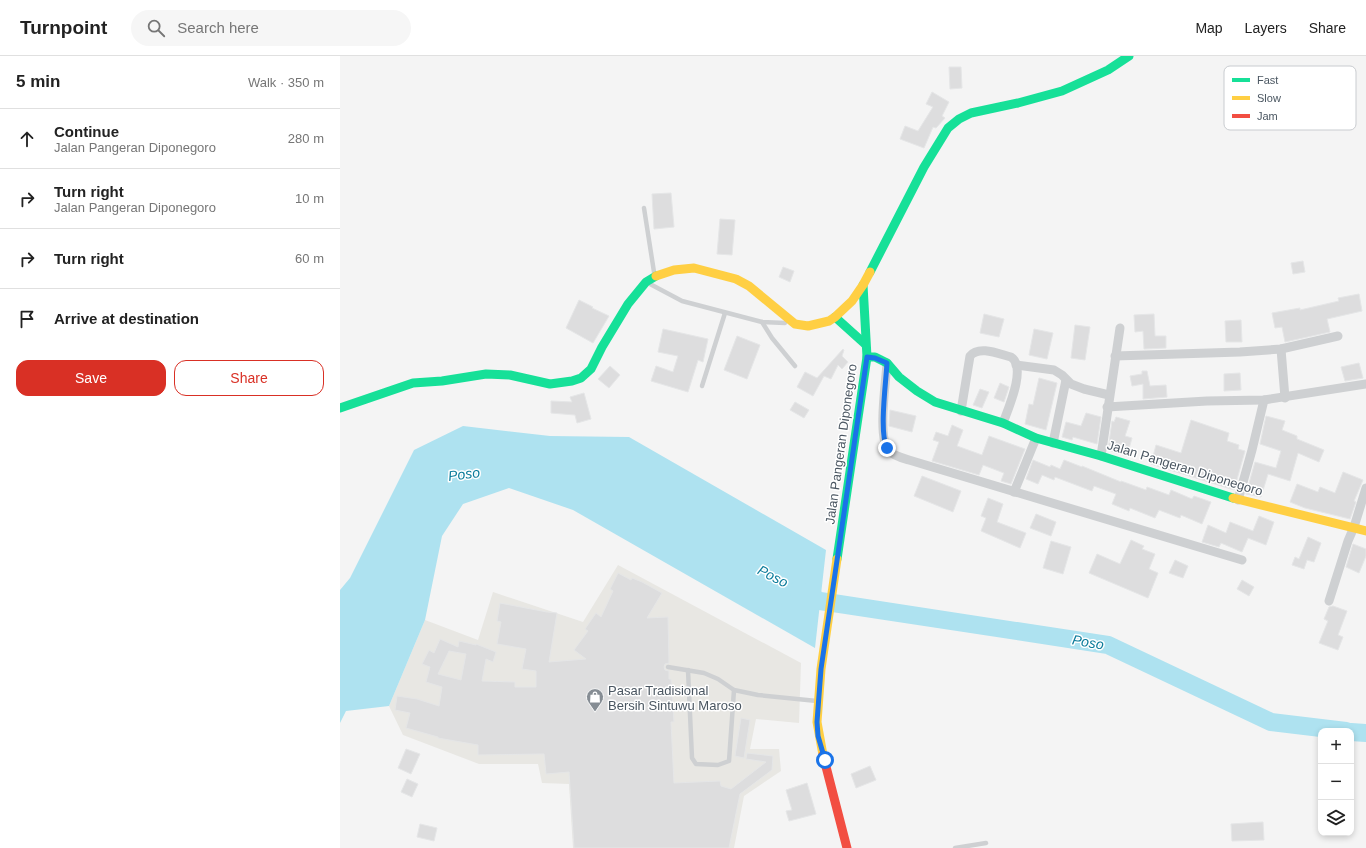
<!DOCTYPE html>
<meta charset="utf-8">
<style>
body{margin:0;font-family:Arial,sans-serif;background:#f6f6f6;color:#222}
.controls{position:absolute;right:12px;bottom:12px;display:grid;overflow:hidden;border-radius:8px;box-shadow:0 2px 6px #0003}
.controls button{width:36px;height:36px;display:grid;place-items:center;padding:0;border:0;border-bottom:1px solid #e0e0e0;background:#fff;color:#222;font:20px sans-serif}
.stop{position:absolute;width:12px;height:12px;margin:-9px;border:3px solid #1a73e8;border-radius:50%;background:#fff}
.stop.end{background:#1a73e8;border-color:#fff;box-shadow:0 1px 4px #0008}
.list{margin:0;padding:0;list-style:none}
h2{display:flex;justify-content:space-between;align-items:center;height:52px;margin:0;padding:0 16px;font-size:17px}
h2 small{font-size:13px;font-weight:400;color:#767676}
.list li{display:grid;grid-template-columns:26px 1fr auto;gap:12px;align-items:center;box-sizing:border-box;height:60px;padding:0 16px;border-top:1px solid #e0e0e0}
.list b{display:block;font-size:15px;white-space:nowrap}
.list p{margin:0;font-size:13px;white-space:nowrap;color:#767676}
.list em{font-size:13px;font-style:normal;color:#767676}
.actions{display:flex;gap:8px;padding:12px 16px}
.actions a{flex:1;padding:9px 0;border:1px solid #d93025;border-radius:12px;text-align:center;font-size:14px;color:#d93025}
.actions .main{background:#d93025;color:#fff}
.icon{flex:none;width:22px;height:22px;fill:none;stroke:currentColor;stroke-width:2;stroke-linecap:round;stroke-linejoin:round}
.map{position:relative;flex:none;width:1026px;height:792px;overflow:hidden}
header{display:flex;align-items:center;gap:24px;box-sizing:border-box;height:56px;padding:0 20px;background:#fff;border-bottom:1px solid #e0e0e0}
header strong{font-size:19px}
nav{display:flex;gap:22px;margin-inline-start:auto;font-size:14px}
.search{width:280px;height:36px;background:#f6f6f6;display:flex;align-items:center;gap:10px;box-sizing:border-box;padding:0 14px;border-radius:22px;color:#767676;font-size:15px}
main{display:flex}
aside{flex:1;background:#fff}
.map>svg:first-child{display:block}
.commercial{fill:#e8e7e3}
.water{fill:#aee2f0}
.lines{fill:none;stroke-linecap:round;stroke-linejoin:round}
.river{stroke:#aee2f0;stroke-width:18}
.building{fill:#ddddde;stroke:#e5e6e7;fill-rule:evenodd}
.lane{stroke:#ced0d2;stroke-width:4.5}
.street{stroke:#ced0d2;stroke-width:9}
.fast{stroke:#16e098;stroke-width:9}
.slow{stroke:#ffcf43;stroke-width:9}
.jam{stroke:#f24e42;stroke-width:9}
.route{stroke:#1a73e8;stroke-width:5}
.labels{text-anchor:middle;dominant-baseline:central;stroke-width:3;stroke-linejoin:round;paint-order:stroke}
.street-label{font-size:13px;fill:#4a5661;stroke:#fff}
.poi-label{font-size:13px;fill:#4a5661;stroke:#fff;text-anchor:start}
.water-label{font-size:14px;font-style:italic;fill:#0c7c9b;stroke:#fff}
.key{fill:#fff;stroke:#c9ccd0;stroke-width:1}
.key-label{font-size:11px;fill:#4a5661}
</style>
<header>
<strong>Turnpoint</strong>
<div class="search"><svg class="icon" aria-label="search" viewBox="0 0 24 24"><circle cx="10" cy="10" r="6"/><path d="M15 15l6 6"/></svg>Search here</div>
<nav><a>Map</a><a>Layers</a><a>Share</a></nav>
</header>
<main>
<aside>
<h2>5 min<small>Walk · 350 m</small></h2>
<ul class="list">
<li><svg class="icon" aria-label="ahead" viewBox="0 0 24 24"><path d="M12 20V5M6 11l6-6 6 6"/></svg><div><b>Continue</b><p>Jalan Pangeran Diponegoro</p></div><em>280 m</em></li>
<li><svg class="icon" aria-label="right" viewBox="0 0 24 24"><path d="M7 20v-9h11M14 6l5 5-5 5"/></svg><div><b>Turn right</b><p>Jalan Pangeran Diponegoro</p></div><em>10 m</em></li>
<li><svg class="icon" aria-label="right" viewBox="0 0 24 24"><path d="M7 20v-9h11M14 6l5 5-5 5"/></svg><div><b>Turn right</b></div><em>60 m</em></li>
<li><svg class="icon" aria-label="arrive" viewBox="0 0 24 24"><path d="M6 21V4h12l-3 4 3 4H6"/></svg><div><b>Arrive at destination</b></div></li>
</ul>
<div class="actions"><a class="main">Save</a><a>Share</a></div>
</aside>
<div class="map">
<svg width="1026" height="792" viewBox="0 0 1026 792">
<rect width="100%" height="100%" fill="#f4f4f4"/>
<polygon class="commercial" points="278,509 461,607 459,667 416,663 410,693 439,693 441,715 404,740 394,792 233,792 229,728 202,727 198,708 139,708 63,679 49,650 85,564 138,584 153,536 243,566"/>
<polygon class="water" points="123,370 210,380 289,381 486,494 475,592 233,454 169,432 123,448 102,480 85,564 49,650 6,655 0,667 0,534 10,522 74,394"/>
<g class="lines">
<g class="river">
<polyline points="458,534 480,545 768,589 931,666 1006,675"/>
<polyline points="1011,676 1026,677"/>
</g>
</g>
<g class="building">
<polygon points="609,11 621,11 622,32 610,33"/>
<polygon points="592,36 609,46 602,60 605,62 596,72 593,71 584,92 560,83 565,70 578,75 593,51 586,48"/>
<polygon points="331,137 334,171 314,173 312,138"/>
<polygon points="380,163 395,164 392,199 377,198"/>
<polygon points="963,205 965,216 953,218 951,207"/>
<polygon points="443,211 454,215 450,226 439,221"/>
<polygon points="1019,238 1022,255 987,263 990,276 945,286 942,271 935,272 932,257 960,252 960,254 999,245 998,242"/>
<polygon points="239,244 253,251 252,252 269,260 253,287 226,272"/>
<polygon points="644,258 664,263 659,281 640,277"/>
<polygon points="814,258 815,280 826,280 826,292 804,293 803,275 795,276 794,259"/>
<polygon points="901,264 902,286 886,286 885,265"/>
<polygon points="735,269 750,271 745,304 731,302"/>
<polygon points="323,273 368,283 363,306 358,304 348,336 311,325 316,310 333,316 338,300 318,296"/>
<polygon points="694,273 713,277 707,303 689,299"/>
<polygon points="397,280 420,289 407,323 384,314"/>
<polygon points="503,293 504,294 502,300 508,306 502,313 498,309 491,323 484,320 473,340 457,331 465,316 477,322"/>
<polygon points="1019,307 1023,322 1005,325 1001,311"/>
<polygon points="270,310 280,319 269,332 258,323"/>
<polygon points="802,315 807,315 810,330 826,329 827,341 803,343 803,328 792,330 790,320 802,318"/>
<polygon points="900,317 901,334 884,335 884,318"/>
<polygon points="699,322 717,327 706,374 685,368 689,348 693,349"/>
<polygon points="660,327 669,331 664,346 654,342"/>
<polygon points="640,333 649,336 642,352 633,349"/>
<polygon points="244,337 251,363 237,367 235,359 211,357 211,345 232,346 230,341"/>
<polygon points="455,346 469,354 464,362 450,354"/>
<polygon points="550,354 576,360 572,376 549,370"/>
<polygon points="746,357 761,361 757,388 733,381 732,384 722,381 726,366 741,370"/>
<polygon points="926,360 945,365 942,374 957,380 957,383 984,394 979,406 958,397 950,425 928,418 921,441 906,438 915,406 936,412 941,395 920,388"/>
<polygon points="776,361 790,365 785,380 792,382 787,400 768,394 772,365 774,366"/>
<polygon points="851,364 889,377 887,385 899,389 898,393 905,395 894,434 811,408 816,389 841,397"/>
<polygon points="612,369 623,374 617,390 642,399 649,380 685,393 671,428 661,425 664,417 643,409 639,419 592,405 599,386 593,384 596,376 608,380"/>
<polygon points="693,404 710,411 711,409 720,413 724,404 742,411 742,410 781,426 781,425 806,434 807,431 829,439 831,434 852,443 854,440 871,446 862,468 841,459 840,462 819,454 815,462 790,452 789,455 772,448 776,438 754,430 752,435 715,421 714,424 702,419 698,428 686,423"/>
<polygon points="1003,416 1023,424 1014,445 1016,446 1010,463 965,452 950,446 957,428 978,436 980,431 995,437"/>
<polygon points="582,420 621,435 613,456 574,440"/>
<polygon points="648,442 663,448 657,466 686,477 680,492 641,475 646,462 641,460"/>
<polygon points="696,458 716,466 711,480 690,472"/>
<polygon points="919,460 934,466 926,489 908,482 902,496 881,487 879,491 862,486 868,469 886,477 890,466 913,475"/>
<polygon points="968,481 981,487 974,506 967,504 964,513 952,509 955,501 959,503"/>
<polygon points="791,484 804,490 802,493 815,498 809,513 818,517 808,542 749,517 757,498 780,508"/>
<polygon points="711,485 731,491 723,518 703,512"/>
<polygon points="1013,488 1026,493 1026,500 1019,517 1006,511"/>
<polygon points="835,504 848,510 843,522 829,517"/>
<path d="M278,517l13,7 1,-2 10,4 20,11 -15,25 21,-1 1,46 -4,1 -1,3 1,3 4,1v8h2l3,43h-3l3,61 46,-2 1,5 10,3 35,-27 -20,-3 1,-6 26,3 -1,14 -32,24 -11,54h-155l-5,-76 -23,2 -2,-20 -66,1v-10l-40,-7v-1l-32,-9 4,-15 -15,-3 2,-14 20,3 22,7 3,-19 -16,-5 4,-15 -8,-3 7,-14 5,3 6,-14 18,8 1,-6 17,4v-1l20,8 -3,10 -7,-3 -4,22 33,1v5h21v-16l-14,-2 4,-20 -29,-5 4,-22 -4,-1 3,-18 47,9 10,1 -8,49 37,-3 -12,-9 14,-19 -3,-2 11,-16 5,4 12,-26 -3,-2zM109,595l17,3 -5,26 -23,-6z"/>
<polygon points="902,524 914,531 909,540 897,533"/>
<polygon points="993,550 1007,555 998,579 1003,581 998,594 979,587 988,565 984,563 989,551"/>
<polygon points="401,662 410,664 404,702 395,700"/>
<polygon points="66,693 80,698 71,718 58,712"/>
<polygon points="530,710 536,724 516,732 511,718"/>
<polygon points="67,723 78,728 72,741 61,736"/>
<polygon points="467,727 476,758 449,765 446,755 452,754 446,734"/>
<polygon points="923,766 924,784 892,785 891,768"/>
<polygon points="80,768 97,772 94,785 77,781"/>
</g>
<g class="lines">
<g class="lane">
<polyline points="304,152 314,216"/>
<polyline points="310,228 342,245 422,266 445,267"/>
<polyline points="422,266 432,282 455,310"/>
<polyline points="362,330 385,257"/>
<polyline points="328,611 364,617 378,623 394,634 418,639 477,645"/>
<polyline points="348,614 352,702 356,708 378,709 389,705 394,634"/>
<polyline points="615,792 646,787"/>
</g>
<g class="street">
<polyline points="941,293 945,342"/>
<polyline points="775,300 900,296 941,293 998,280"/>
<path d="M547,307c-1,18 -10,76 2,88 5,5 13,7 20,9l333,100"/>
<polyline points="676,309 714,314 722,319 731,328 744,333 769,339"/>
<polyline points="767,351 867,345 924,344 1026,328"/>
<path d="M621,355l9,-55c9,-11 29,-2 41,1 16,10 -3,52 -8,66"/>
<polyline points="713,387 726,324"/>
<polyline points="761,400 780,272"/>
<polyline points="674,436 696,382"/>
<polyline points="898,444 912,394 924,344"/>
<polyline points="989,545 1008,485 1014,471 1026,432"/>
</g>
<g class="fast">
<polyline points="530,216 584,111 608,72 619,63 631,57 678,47 722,35 768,14 789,0"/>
<polyline points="495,261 525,288"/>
<polyline points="527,301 535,301 547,307 559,321 577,335 595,346 663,367 696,382 761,400 893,442"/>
<polyline points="0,352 73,327 102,325 146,318 170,319 210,328 232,325 241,322 251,313 262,291 288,248 306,226 316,220"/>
<polyline points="497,503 527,301 523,229"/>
</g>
<g class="slow">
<polyline points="316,220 334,214 354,212 396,223 409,230 455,268 468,270 489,265 495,261 512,245 523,229 530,216"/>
<polyline points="893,442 1026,475"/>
<polyline points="483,699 477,666 481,613 497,503"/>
</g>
<polyline class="jam" points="483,699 507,792"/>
</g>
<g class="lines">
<path class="route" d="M485,704l-7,-24 -1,-14 4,-53 46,-312 8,1 12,5c-1,19 -8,70 0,85"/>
</g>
<defs>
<g id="shop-pin" transform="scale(0.9)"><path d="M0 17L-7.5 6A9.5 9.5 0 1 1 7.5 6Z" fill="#868d94" stroke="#fff"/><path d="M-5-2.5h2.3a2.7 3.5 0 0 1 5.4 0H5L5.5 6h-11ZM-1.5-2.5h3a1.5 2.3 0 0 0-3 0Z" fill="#fff"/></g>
</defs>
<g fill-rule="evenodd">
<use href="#shop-pin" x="255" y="641"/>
</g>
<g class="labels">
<g class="street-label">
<text transform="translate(501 388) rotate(-82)">Jalan Pangeran Diponegoro</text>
<text transform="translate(845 412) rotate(17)">Jalan Pangeran Diponegoro</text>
</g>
<g class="poi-label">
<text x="268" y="634">Pasar Tradisional<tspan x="268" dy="15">Bersih Sintuwu Maroso</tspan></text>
</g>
<g class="water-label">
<text transform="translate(124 418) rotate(-7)">Poso</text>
<text transform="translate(433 520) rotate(27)">Poso</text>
<text transform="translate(748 586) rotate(10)">Poso</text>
</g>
</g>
<rect x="884" y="10" width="132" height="64" rx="6" class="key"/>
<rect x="892" y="22" width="18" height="4" fill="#16e098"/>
<rect x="892" y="40" width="18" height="4" fill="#ffcf43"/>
<rect x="892" y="58" width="18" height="4" fill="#f24e42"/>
<g class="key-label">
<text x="917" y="28">Fast</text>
<text x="917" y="46">Slow</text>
<text x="917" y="64">Jam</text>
</g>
</svg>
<div class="controls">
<button>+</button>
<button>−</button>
<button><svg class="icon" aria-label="layers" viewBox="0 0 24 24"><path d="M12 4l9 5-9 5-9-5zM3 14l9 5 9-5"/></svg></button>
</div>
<div class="stop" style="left:485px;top:704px"></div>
<div class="stop end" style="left:547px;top:392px"></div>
</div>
</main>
